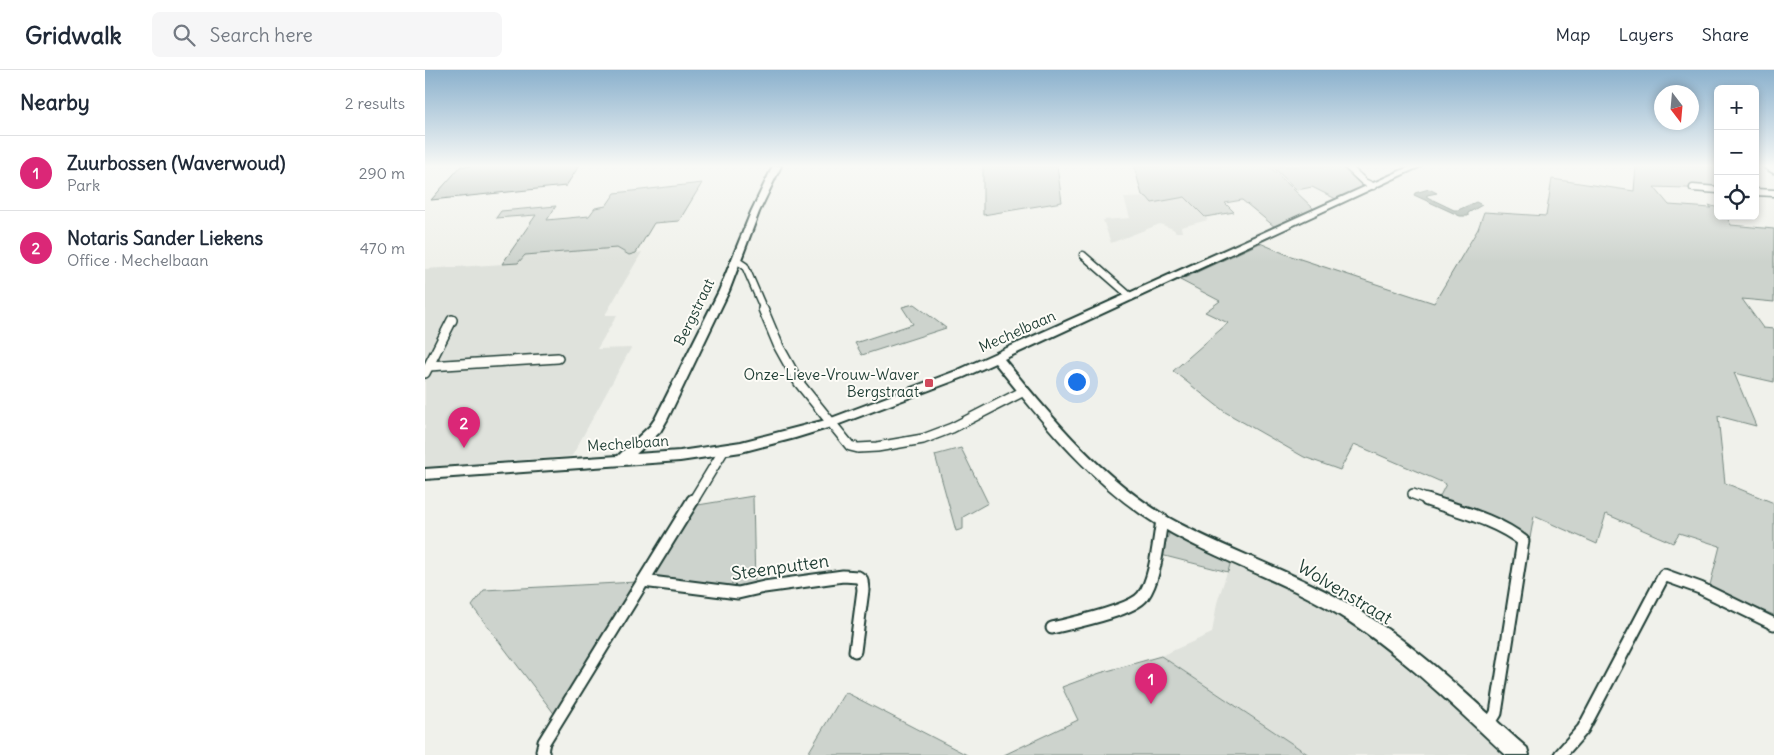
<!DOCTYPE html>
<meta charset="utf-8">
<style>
body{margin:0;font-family:Delius,sans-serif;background:#f6f6f7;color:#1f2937}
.controls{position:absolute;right:15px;top:15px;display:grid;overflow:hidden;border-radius:8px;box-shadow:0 2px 8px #0003}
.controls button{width:45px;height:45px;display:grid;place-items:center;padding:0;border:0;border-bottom:1px solid #e0e1e3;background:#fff;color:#1f2937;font:25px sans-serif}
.compass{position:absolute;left:1229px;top:15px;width:45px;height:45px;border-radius:50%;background:#fff;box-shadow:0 2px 8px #0003;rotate:164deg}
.you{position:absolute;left:651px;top:311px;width:18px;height:18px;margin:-12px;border:4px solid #fff;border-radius:50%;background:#1a73e8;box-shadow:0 0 0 8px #1a73e833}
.badge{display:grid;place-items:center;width:32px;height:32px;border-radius:50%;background:#db2777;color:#fff;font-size:16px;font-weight:700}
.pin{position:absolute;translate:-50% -41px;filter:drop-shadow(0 1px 2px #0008)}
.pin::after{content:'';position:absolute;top:26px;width:18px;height:15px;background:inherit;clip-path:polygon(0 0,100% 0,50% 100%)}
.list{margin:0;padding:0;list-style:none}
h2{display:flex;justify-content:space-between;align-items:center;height:65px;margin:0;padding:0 20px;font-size:21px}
h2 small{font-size:16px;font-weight:400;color:#747a83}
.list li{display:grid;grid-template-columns:32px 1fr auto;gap:15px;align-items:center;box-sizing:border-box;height:75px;padding:0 20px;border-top:1px solid #e0e1e3}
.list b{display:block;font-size:19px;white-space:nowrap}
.list p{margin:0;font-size:16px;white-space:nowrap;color:#747a83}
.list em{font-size:16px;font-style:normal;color:#747a83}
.icon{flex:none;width:28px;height:28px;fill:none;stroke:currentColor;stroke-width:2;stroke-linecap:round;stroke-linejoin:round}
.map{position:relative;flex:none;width:1349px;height:685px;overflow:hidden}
header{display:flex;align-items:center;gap:30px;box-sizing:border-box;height:70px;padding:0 25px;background:#fff;border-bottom:1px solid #e0e1e3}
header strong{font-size:24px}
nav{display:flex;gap:28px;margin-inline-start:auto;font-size:18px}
.search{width:350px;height:45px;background:#f6f6f7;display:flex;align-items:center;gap:12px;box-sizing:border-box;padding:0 18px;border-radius:8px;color:#747a83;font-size:19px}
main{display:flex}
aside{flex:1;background:#fff}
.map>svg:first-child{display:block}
.built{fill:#dfe2dc}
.green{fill:#cdd3cd;stroke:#768880}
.water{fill:#9faca4;stroke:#6c8077}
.building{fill:#b6bfb8;stroke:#1f3d34}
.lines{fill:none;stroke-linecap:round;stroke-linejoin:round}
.street-far2-casing{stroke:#1f3d34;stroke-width:9}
.street-far1-casing{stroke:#1f3d34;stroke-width:12}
.street-casing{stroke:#1f3d34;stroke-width:15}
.secondary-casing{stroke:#1f3d34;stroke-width:4}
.street-far2{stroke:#fdfcf7;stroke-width:6}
.street-far1{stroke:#fdfcf7;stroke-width:9}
.street{stroke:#fdfcf7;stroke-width:11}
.secondary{fill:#fdfcf7;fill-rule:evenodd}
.poi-dot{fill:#d1495b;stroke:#fdfcf7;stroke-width:2}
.labels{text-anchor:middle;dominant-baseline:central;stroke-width:4;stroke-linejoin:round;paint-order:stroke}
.street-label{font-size:15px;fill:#1f3d34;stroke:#fdfcf7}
.poi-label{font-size:15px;fill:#1f3d34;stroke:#fdfcf7;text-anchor:end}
.near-street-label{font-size:18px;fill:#1f3d34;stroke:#fdfcf7}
</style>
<header>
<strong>Gridwalk</strong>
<div class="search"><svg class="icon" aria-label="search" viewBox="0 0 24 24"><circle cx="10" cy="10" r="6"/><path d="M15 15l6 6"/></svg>Search here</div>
<nav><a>Map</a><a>Layers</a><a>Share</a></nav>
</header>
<main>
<aside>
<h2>Nearby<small>2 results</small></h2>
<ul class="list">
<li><span class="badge">1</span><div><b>Zuurbossen (Waverwoud)</b><p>Park</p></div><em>290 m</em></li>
<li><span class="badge">2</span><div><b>Notaris Sander Liekens</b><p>Office · Mechelbaan</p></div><em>470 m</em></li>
</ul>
</aside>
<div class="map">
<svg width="1349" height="685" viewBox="0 0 1349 685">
<rect width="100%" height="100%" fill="#f0f1eb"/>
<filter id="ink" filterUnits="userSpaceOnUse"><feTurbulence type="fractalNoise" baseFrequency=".02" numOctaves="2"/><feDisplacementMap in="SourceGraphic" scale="10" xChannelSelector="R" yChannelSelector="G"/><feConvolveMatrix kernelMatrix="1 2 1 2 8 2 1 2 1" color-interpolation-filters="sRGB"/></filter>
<g filter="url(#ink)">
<g class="built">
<polygon points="722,127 727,133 760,127 783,150 756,157 757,162 751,162 748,159 735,154 686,173 678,150 705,148 699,128"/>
<polygon points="192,178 204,185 217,182 180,245 192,245 172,279 206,278 147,386 0,397 0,199 93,193 100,185"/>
<polygon points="806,490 926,552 1033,641 1080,685 884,685 736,586 787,563 792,533"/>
</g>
<g class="green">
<polygon points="558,96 632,96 637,132 558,145"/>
<polygon points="709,96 844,96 889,139 850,157 817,130 800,133 809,142 780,147 760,127 727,133 722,127 717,125"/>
<polygon points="847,96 919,96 941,115 911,129 887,117 872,120"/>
<polygon points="1211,96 1293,96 1293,107 1290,107 1293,111 1293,119 1229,117 1244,135 1286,138 1284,135 1293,138 1293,146 1301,146 1306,155 1349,159 1349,232 1317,229 1338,258 1349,259 1349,312 1309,303 1331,356 1293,346 1300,413 1349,433 1349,545 1284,519 1295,476 1254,463 1248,473 1181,444 1172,474 1109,446 1105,468 1082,457 1010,436 1021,414 929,374 915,400 879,387 800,342 748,301 803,253 780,242 795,231 755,210 835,173 863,185 1009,233 1053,159 1059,142 1121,146 1127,109 1209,121"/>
<polygon points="277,113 254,151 229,153 211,183 204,185 192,178 100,185 93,193 77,194 111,145 71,148 76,141 131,136 122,150 164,146 170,138 181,136 190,123"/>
<polygon points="489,234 521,258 437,285 430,273 488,254 477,237"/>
<polygon points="536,378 563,433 538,447 538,459 531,461 510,385"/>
<polygon points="328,426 330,516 309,519 226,508 273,435"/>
<polygon points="745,461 806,490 803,502 736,485"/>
<polygon points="212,512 131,646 47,536 59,520"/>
<polygon points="736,586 884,685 579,685 653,650 637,617 675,603"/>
<polygon points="420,622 542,685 382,685"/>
</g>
<polygon class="water" points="1004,119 1012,123 1002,125 1002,127 1029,140 1033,140 1051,132 1057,135 1043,143 1043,146 1035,146 989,125 990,123"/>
<polygon class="building" points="36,96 154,96 141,116 6,130"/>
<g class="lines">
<g class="street-far2-casing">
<g id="street-far2">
<polyline points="922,96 939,112 948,116"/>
<polyline points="1342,96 1349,100"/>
<polyline points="1268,118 1293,120"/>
<polyline points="1330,122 1349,123"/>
<polyline points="658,185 706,227"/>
<polyline points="311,190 320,196 339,240"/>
</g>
</g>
<g class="street-far1-casing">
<g id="street-far1">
<polyline points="338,239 354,277 374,313 425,376 433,378 452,377 498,369 527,358 599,321"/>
<polyline points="4,296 133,288"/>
<polyline points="0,303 27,250"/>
<polyline points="988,424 1006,431"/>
<polyline points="268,431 299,380"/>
</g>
</g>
<g class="street-casing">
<g id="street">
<path d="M1002,430c32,11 70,20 96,41l-27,172 -8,13"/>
<polyline points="218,511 313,523 339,517 418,506 433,507 437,510 438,520 430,581"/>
<path d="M627,558c20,-5 80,-17 91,-32 13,-17 15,-54 19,-75"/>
<polyline points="119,685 117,681 119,672 268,430"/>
<polyline points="1135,685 1158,659 1239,505 1275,518 1349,554"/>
</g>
</g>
<g class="secondary-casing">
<path id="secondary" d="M348,96h8l-22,46 -30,79 -62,129 -7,12 -24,22 44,-3 61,-9 85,-22 130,-49 455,-205h10l-417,193c48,59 98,120 165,159 61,34 128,54 188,91 62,38 115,91 170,139l2,7h-23c-51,-47 -101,-97 -159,-135 -59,-39 -129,-58 -189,-95 -67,-41 -115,-102 -163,-162l-31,14 -130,49 -39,12 -54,14 -61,9 -255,18v-10l193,-13 32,-30 5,-7 64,-128 32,-79z"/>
</g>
<use href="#street-far2" class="street-far2"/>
<use href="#street-far1" class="street-far1"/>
<use href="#street" class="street"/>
<use href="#secondary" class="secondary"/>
</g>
</g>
<linearGradient id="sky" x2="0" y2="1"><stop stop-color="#8bb1cd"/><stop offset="0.5" stop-color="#f8f9f6"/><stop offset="1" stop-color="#f8f9f6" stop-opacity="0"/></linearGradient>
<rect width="1349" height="192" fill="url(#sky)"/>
<rect class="poi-dot" x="499" y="308" width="10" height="10" rx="2.5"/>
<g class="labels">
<g class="street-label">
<text transform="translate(269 242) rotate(-64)">Bergstraat</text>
<text transform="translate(592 261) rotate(-24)">Mechelbaan</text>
<text transform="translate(203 373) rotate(-4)">Mechelbaan</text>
</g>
<g class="poi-label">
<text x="494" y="304">Onze-Lieve-Vrouw-Waver<tspan x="494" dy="17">Bergstraat</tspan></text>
</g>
<g class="near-street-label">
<text transform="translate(355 497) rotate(-8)">Steenputten</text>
<text transform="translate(920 522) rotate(31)">Wolvenstraat</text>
</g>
</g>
</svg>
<div class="controls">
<button>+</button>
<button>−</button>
<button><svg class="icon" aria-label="locate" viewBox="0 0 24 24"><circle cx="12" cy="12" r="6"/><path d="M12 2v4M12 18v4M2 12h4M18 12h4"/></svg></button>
</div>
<svg class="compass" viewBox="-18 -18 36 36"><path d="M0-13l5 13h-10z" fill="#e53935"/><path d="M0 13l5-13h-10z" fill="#747a83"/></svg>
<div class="you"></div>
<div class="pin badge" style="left:726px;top:634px">1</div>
<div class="pin badge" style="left:39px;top:378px">2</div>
</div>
</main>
